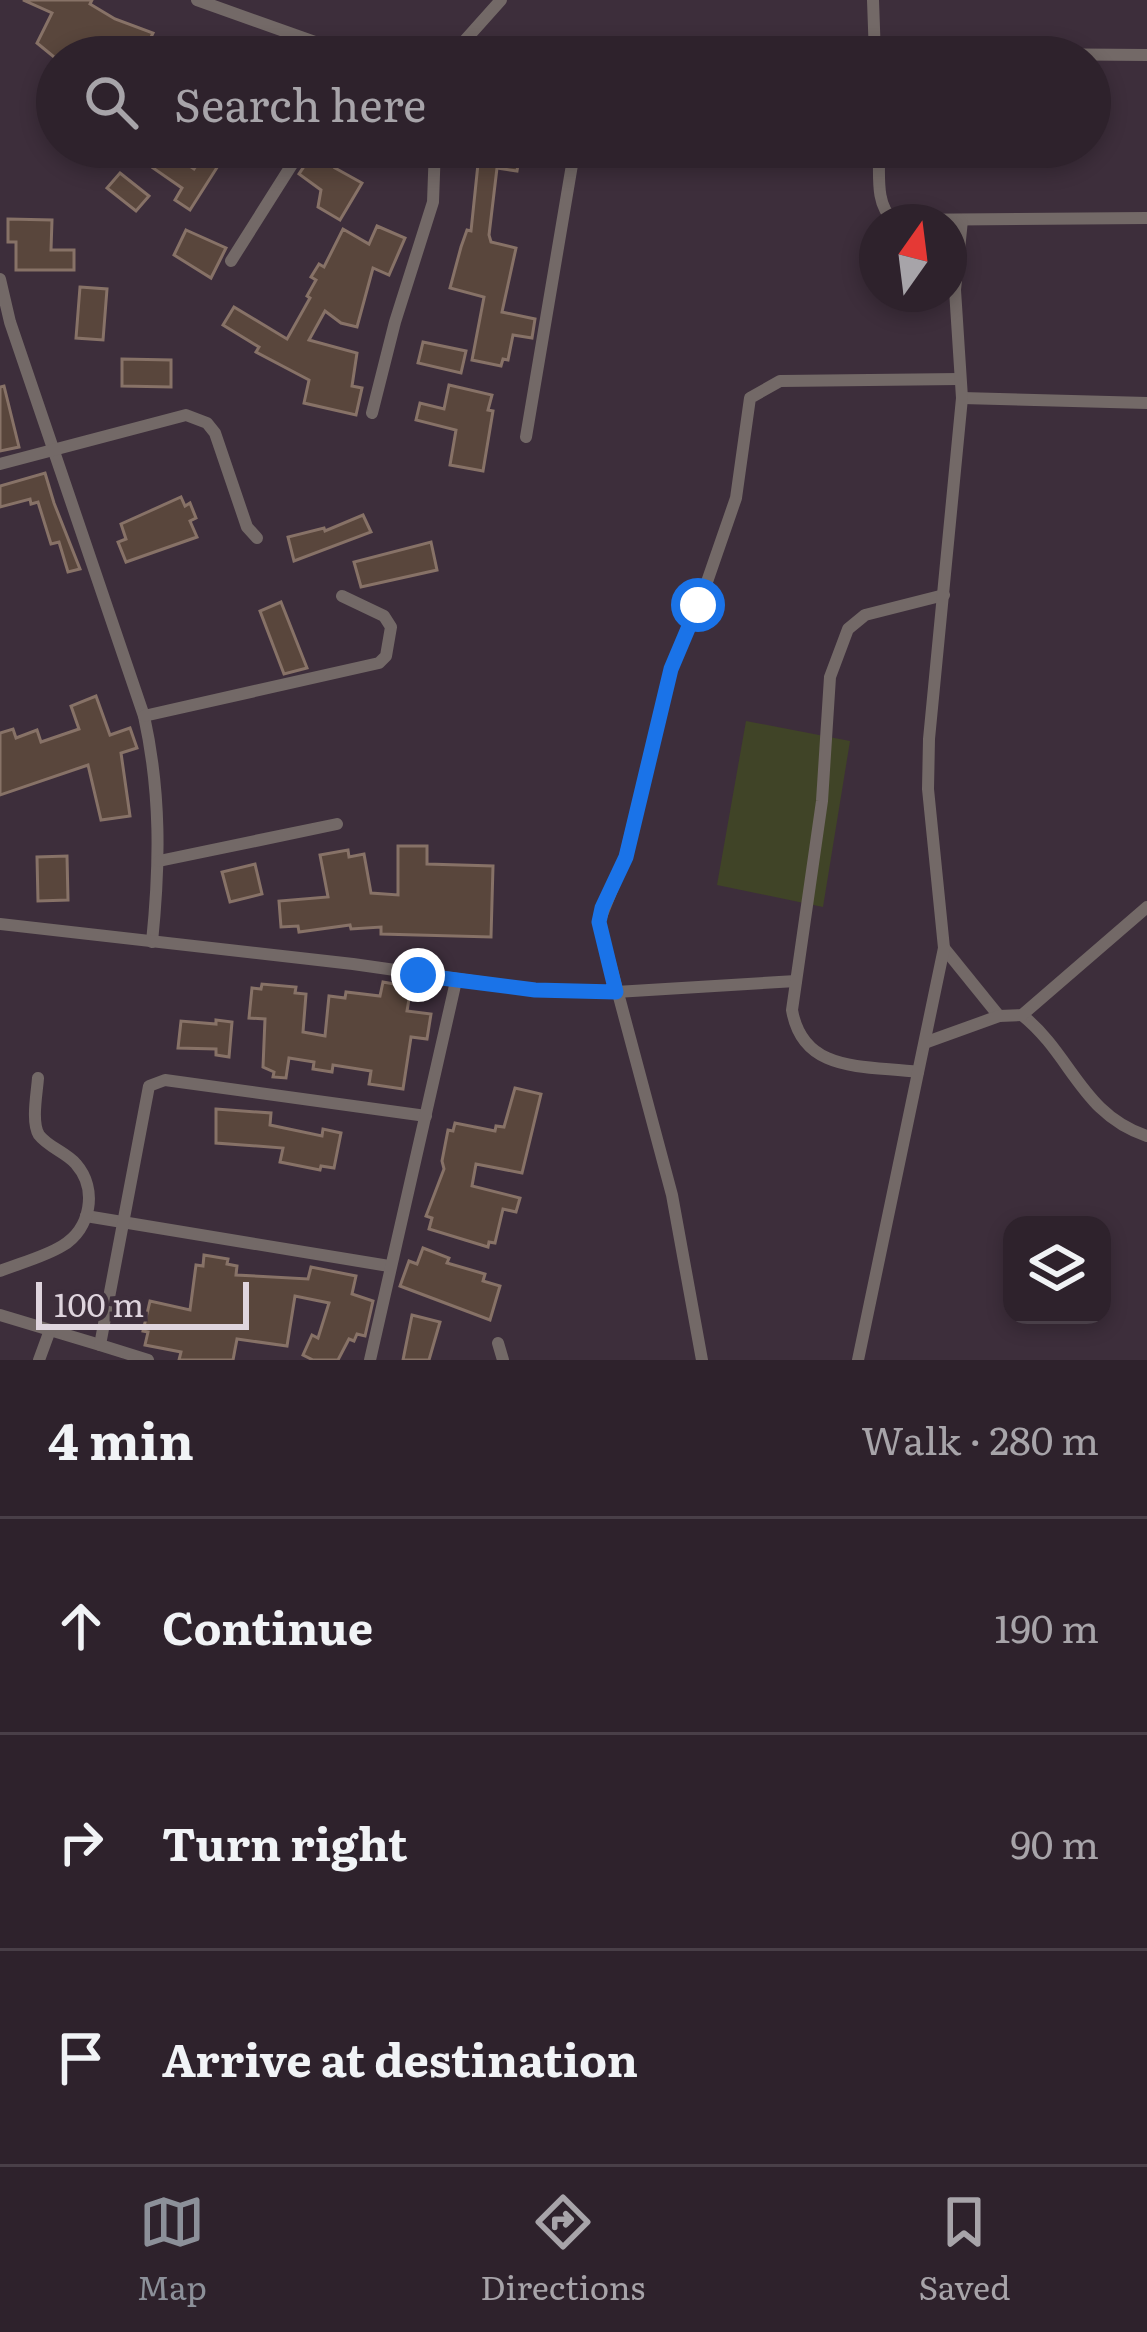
<!DOCTYPE html>
<meta charset="utf-8">
<style>
body{margin:0;font-family:Literata,serif;background:#3a2f38;color:#f1f3f6}
.controls{position:absolute;right:36px;bottom:36px;display:grid;overflow:hidden;border-radius:24px;box-shadow:0 6px 18px #0003}
.controls button{width:108px;height:108px;display:grid;place-items:center;padding:0;border:0;border-bottom:3px solid #493f48;background:#2e222c;color:#f1f3f6;font:60px sans-serif}
.compass{position:absolute;left:859px;top:204px;width:108px;height:108px;border-radius:50%;background:#2e222c;box-shadow:0 6px 18px #0003;rotate:14deg}
.scale{position:absolute;left:36px;bottom:30px;width:213px;box-sizing:border-box;padding-left:12px;border:6px solid #dfd5de;border-top:0;font-size:33px;line-height:42px;white-space:nowrap;color:#dfd5de;-webkit-text-stroke:9px #3d2e3b;paint-order:stroke}
.stop{position:absolute;width:36px;height:36px;margin:-27px;border:9px solid #1a73e8;border-radius:50%;background:#fff}
.stop.end{background:#1a73e8;border-color:#fff;box-shadow:0 3px 12px #0008}
.list{margin:0;padding:0;list-style:none}
h2{display:flex;justify-content:space-between;align-items:center;height:156px;margin:0;padding:0 48px;font-size:51px}
h2 small{font-size:39px;font-weight:400;color:#a7a4a9}
.list li{display:grid;grid-template-columns:78px 1fr auto;gap:36px;align-items:center;box-sizing:border-box;height:216px;padding:0 48px;border-top:3px solid #493f48}
.list b{display:block;font-size:45px;white-space:nowrap}
.list em{font-size:39px;font-style:normal;color:#a7a4a9}
.icon{flex:none;width:66px;height:66px;fill:none;stroke:currentColor;stroke-width:2;stroke-linecap:round;stroke-linejoin:round}
.map{position:relative;flex:none;width:1147px;height:1360px;overflow:hidden}
.search{position:absolute;background:#2e222c;box-shadow:0 6px 18px #0003;left:36px;right:36px;top:36px;height:132px;display:flex;align-items:center;gap:30px;box-sizing:border-box;padding:0 42px;border-radius:66px;color:#a7a4a9;font-size:45px}
.sheet{height:804px;background:#2e222c}
nav{display:flex;justify-content:space-around;align-items:center;box-sizing:border-box;height:168px;border-top:3px solid #493f48;background:#2e222c;font-size:33px;color:#a7a4a9}
nav a{display:grid;justify-items:center;gap:6px}
nav .on{color:#8c9099}
.map>svg:first-child{display:block}
.green{fill:#404427}
.building{fill:#59463c;stroke:#877267;stroke-width:3}
.lines{fill:none;stroke-linecap:round;stroke-linejoin:round}
.minor{stroke:#736967;stroke-width:12}
.route{stroke:#1a73e8;stroke-width:15}
</style>
<div class="map">
<svg width="1147" height="1360" viewBox="0 0 1147 1360">
<rect width="100%" height="100%" fill="#3d2e3b"/>
<polygon class="green" points="746,721 850,741 823,907 717,885"/>
<g class="building">
<polygon points="23,0 92,0 90,4 115,19 153,33 142,56 121,46 116,57 54,57 37,43 52,13"/>
<polygon points="209,147 230,147 190,210 175,200 182,188 153,168 166,150 194,169"/>
<polygon points="317,147 384,147 375,165 346,149 335,168 362,183 340,220 318,207 321,190 299,174"/>
<polygon points="446,147 521,147 517,171 497,168 489,235 491,242 516,248 502,312 535,319 532,338 513,335 508,360 503,359 501,366 472,360 484,297 450,288 461,247 467,230 471,231 478,164 445,161"/>
<polygon points="120,173 149,196 136,211 107,188"/>
<polygon points="8,219 52,220 51,250 74,250 74,270 16,270 16,242 8,242"/>
<polygon points="377,226 405,238 389,275 373,268 357,327 341,323 325,311 309,340 357,353 352,386 362,388 356,415 304,403 309,380 256,352 259,347 223,325 234,307 287,339 310,298 307,296 316,280 311,277 319,264 324,267 343,229 369,244"/>
<polygon points="186,230 226,248 211,278 174,255"/>
<polygon points="80,287 107,289 103,340 76,338"/>
<polygon points="423,342 466,351 461,373 418,363"/>
<polygon points="122,359 171,360 171,387 122,386"/>
<polygon points="449,385 492,395 488,410 493,411 483,471 450,465 456,430 416,420 420,403 444,409"/>
<polygon points="4,386 19,447 0,451 0,387"/>
<polygon points="45,473 54,503 80,569 68,572 59,542 51,544 38,502 31,504 30,499 0,507 0,486"/>
<polygon points="181,497 185,506 190,503 196,518 190,521 197,537 126,562 118,542 126,539 121,524"/>
<polygon points="363,515 371,532 294,561 288,537 324,528 325,531"/>
<polygon points="431,542 437,570 361,587 354,562"/>
<polygon points="281,602 307,668 284,674 260,611"/>
<polygon points="96,696 110,735 130,728 137,748 121,753 130,816 101,820 88,765 0,795 0,733 13,729 16,738 37,730 41,742 79,729 71,706"/>
<polygon points="398,846 427,846 427,864 493,866 491,937 381,934 381,927 351,929 350,925 299,932 298,926 281,927 279,901 328,897 320,855 348,850 349,857 364,854 371,893 398,895"/>
<polygon points="67,856 68,900 38,901 37,857"/>
<polygon points="255,864 262,894 230,902 222,872"/>
<polygon points="383,982 411,987 407,1011 431,1014 427,1039 411,1037 403,1089 369,1084 371,1071 333,1065 332,1072 313,1069 314,1062 289,1058 286,1078 273,1077 274,1072 263,1067 265,1019 249,1018 252,988 261,989 262,984 296,987 295,993 306,994 303,1032 325,1036 329,996 345,998 346,992 380,996"/>
<polygon points="216,1020 232,1022 229,1057 216,1055 216,1049 178,1048 181,1021 216,1024"/>
<polygon points="515,1088 541,1094 522,1173 476,1164 472,1186 520,1198 516,1212 503,1209 495,1243 489,1242 488,1247 429,1229 432,1218 426,1216 444,1169 442,1161 448,1130 453,1131 455,1123 495,1131 496,1126 504,1127"/>
<polygon points="216,1109 271,1113 270,1125 322,1136 323,1129 341,1133 334,1168 321,1166 320,1170 280,1162 283,1148 216,1143"/>
<polygon points="423,1248 449,1258 447,1263 485,1274 483,1281 500,1286 490,1320 400,1286 409,1261 417,1264"/>
<polygon points="204,1255 228,1259 227,1264 237,1266 236,1275 308,1279 311,1267 356,1276 352,1294 373,1301 365,1336 357,1334 354,1341 349,1339 338,1360 313,1360 303,1355 312,1335 318,1338 329,1303 295,1296 287,1346 237,1339 233,1360 179,1360 181,1352 145,1345 148,1332 143,1331 150,1301 190,1310 196,1265 203,1266"/>
<polygon points="412,1315 440,1322 429,1360 403,1360"/>
</g>
<g class="lines">
<g class="minor">
<polyline points="197,0 357,57"/>
<polyline points="873,0 875,56"/>
<polyline points="459,47 517,57"/>
<polyline points="874,53 1147,55"/>
<polyline points="442,57 459,47 501,0"/>
<path d="M879,147c1,23 -5,59 15,73l253,-2"/>
<polyline points="231,261 303,147"/>
<path d="M0,279l10,43 134,394c17,77 16,148 8,226"/>
<polyline points="962,398 1147,403"/>
<polyline points="372,413 395,322 433,202 435,147"/>
<polyline points="526,437 575,147"/>
<polyline points="0,464 186,415 207,423 215,433 247,527 257,538"/>
<polyline points="144,716 379,663 386,656 391,627 384,616 342,596"/>
<polyline points="159,861 337,824"/>
<polyline points="0,924 353,964 535,990 616,992 796,981"/>
<polyline points="944,948 999,1016"/>
<path d="M1022,1015c50,40 59,99 125,121"/>
<polyline points="927,1042 999,1016 1022,1015 1147,907"/>
<path d="M918,1072c-53,-7 -115,2 -126,-62l30,-209 8,-124 18,-48 17,-14 79,-20"/>
<polyline points="86,1216 389,1266"/>
<path d="M0,1271c20,-8 44,-14 62,-25 29,-17 36,-57 14,-82 -9,-11 -28,-17 -37,-29 -8,-13 -2,-42 -1,-57"/>
<polyline points="0,1315 100,1345"/>
<polyline points="498,1343 503,1360"/>
<polyline points="39,1360 50,1330"/>
<polyline points="148,1360 100,1345 149,1086 165,1080 426,1116"/>
<polyline points="370,1360 456,981"/>
<polyline points="702,1360 672,1195 599,922 625,857 671,669 699,605 736,498 750,398 780,381 959,379"/>
<polyline points="858,1360 944,948 928,789 929,739 962,398 955,290 962,220"/>
</g>
</g>
<g class="lines">
<polyline class="route" points="418,975 535,990 616,992 599,922 602,908 626,857 671,669 698,605"/>
</g>
</svg>
<div class="controls">
<button><svg class="icon" aria-label="layers" viewBox="0 0 24 24"><path d="M12 4l9 5-9 5-9-5zM3 14l9 5 9-5"/></svg></button>
</div>
<svg class="compass" viewBox="-18 -18 36 36"><path d="M0-13l5 13h-10z" fill="#e53935"/><path d="M0 13l5-13h-10z" fill="#a7a4a9"/></svg>
<div class="scale">100 m</div>
<div class="stop" style="left:698px;top:605px"></div>
<div class="stop end" style="left:418px;top:975px"></div>
<div class="search"><svg class="icon" aria-label="search" viewBox="0 0 24 24"><circle cx="10" cy="10" r="6"/><path d="M15 15l6 6"/></svg>Search here</div>
</div>
<section class="sheet">
<h2>4 min<small>Walk · 280 m</small></h2>
<ul class="list">
<li><svg class="icon" aria-label="ahead" viewBox="0 0 24 24"><path d="M12 20V5M6 11l6-6 6 6"/></svg><div><b>Continue</b></div><em>190 m</em></li>
<li><svg class="icon" aria-label="right" viewBox="0 0 24 24"><path d="M7 20v-9h11M14 6l5 5-5 5"/></svg><div><b>Turn right</b></div><em>90 m</em></li>
<li><svg class="icon" aria-label="arrive" viewBox="0 0 24 24"><path d="M6 21V4h12l-3 4 3 4H6"/></svg><div><b>Arrive at destination</b></div></li>
</ul>
</section>
<nav>
<a class="on"><svg class="icon" aria-label="map" viewBox="0 0 24 24"><path d="M3 6l6-2 6 2 6-2v14l-6 2-6-2-6 2zM9 4v14M15 6v14"/></svg>Map</a>
<a><svg class="icon" aria-label="directions" viewBox="0 0 24 24"><path d="M12 3l9 9-9 9-9-9zM9 14v-3h6M13 9l2 2-2 2"/></svg>Directions</a>
<a><svg class="icon" aria-label="saved" viewBox="0 0 24 24"><path d="M7 4h10v16l-5-4-5 4z"/></svg>Saved</a>
</nav>
